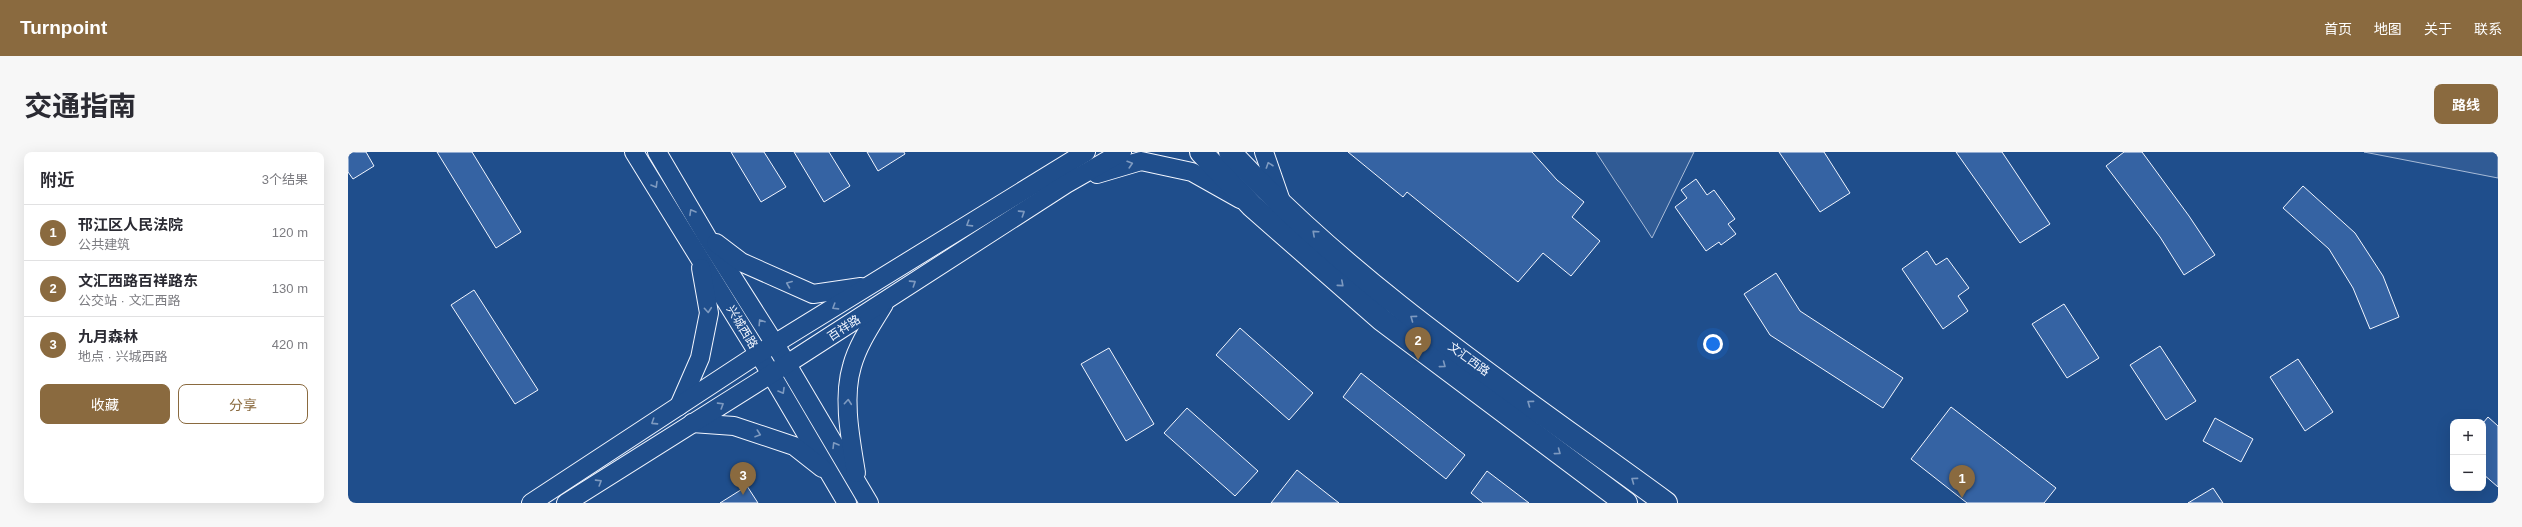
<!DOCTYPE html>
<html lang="zh">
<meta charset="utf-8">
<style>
body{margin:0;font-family:Helvetica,"Noto Sans SC",sans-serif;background:#f7f7f7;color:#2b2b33}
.controls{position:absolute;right:12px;bottom:12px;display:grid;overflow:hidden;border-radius:8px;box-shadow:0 4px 16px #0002}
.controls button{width:36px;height:36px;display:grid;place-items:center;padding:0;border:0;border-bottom:1px solid #e1e1e2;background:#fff;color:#2b2b33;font:20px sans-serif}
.you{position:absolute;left:1365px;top:192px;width:14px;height:14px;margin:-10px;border:3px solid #fff;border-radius:50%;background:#1a73e8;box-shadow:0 0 0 6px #1a73e833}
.badge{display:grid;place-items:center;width:26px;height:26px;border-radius:50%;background:#8a6a3f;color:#fff;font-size:13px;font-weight:700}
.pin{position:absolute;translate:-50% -33px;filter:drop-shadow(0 1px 2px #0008)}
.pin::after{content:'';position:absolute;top:21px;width:14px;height:12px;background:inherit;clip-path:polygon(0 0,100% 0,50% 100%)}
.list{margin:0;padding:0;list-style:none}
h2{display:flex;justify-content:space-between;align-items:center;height:52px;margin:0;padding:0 16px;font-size:17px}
h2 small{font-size:13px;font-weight:400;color:#7c7c81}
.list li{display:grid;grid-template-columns:26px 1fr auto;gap:12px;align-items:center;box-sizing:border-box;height:56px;padding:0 16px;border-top:1px solid #e1e1e2}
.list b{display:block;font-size:15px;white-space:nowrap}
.list p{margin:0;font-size:13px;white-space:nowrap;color:#7c7c81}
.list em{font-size:13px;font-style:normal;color:#7c7c81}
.actions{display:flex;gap:8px;padding:12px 16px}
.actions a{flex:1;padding:9px 0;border:1px solid #8a6a3f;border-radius:8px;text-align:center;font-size:14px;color:#8a6a3f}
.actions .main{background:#8a6a3f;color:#fff}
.map{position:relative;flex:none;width:2150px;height:351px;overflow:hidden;border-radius:8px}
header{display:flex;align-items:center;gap:24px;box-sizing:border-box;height:56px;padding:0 20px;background:#8a6a3f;color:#fff}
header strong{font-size:19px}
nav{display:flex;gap:22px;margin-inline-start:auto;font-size:14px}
.intro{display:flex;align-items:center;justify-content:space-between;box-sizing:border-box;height:96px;padding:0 24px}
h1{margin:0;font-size:28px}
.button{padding:10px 18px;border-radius:8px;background:#8a6a3f;color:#fff;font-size:14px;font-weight:700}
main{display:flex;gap:24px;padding:0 24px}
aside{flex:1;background:#fff;border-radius:8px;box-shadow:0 4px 16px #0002}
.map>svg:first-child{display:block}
.green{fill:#305b95;stroke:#a8bbd7}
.building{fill:#3563a3;stroke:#f2f6ff}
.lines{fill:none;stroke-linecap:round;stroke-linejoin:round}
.minor-casing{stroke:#f2f6ff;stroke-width:20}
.major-casing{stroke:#f2f6ff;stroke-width:24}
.minor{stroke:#1f4e8c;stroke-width:18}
.major{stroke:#1f4e8c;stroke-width:22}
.oneway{stroke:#7e9ac0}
.labels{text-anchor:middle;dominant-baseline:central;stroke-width:3;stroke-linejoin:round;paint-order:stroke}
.street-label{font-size:12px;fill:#f2f6ff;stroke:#1f4e8c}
</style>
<header>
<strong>Turnpoint</strong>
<nav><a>首页</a><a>地图</a><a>关于</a><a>联系</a></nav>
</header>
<div class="intro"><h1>交通指南</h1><a class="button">路线</a></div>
<main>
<aside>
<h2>附近<small>3个结果</small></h2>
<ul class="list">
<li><span class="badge">1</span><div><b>邗江区人民法院</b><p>公共建筑</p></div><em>120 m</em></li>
<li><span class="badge">2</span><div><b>文汇西路百祥路东</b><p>公交站 · 文汇西路</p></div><em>130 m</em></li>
<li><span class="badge">3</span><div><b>九月森林</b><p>地点 · 兴城西路</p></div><em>420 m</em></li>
</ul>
<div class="actions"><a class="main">收藏</a><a>分享</a></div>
</aside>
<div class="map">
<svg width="2150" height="351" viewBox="0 0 2150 351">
<rect width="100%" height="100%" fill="#1f4e8c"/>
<g class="green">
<polygon points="1248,0 1346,0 1304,86"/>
<polygon points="2016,0 2150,0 2150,26"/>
</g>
<g class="building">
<polygon points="0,0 18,0 26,14 5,27 0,20"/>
<polygon points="89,0 124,0 173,80 148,96"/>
<polygon points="383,0 416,0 438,35 413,50"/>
<polygon points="446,0 481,0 502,34 476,50"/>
<polygon points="519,0 556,0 557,2 530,19"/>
<polygon points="1000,0 1184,0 1209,28 1236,50 1224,65 1252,89 1223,124 1195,101 1170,130 1059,40 1055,45"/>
<polygon points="1431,0 1476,0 1502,41 1472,60"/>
<polygon points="1608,0 1654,0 1702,72 1672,91"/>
<polygon points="1776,0 1794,0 1841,64 1867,103 1836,123 1812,85 1758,14"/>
<polygon points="1348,27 1359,43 1366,38 1387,67 1380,72 1388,82 1373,93 1371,90 1358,99 1327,55 1339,46 1333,38"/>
<polygon points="1955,34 2007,81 2035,124 2051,165 2022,177 2005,136 1981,97 1935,56"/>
<polygon points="1579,99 1588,113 1599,106 1621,136 1610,144 1620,159 1595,177 1554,117"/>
<polygon points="1428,121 1452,159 1555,226 1535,256 1422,183 1396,142"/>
<polygon points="126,138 190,238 167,252 103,153"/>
<polygon points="1716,152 1751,206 1719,226 1684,172"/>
<polygon points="892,176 965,241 941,268 868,203"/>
<polygon points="1812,194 1848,249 1818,268 1782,213"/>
<polygon points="761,196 806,272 778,289 733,212"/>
<polygon points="1950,207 1985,260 1957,279 1922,225"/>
<polygon points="1013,221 1117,303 1098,327 995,245"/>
<polygon points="1603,255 1708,336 1696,351 1619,351 1563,307"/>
<polygon points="839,256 910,319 887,344 816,281"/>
<polygon points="2140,265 2150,274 2150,335 2135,322 2135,271"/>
<polygon points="1867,266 1905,287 1893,310 1855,289"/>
<polygon points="949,318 991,351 923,351"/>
<polygon points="1139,319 1181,351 1135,351 1123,341"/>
<polygon points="399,334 410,351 372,351"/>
<polygon points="1865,336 1875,351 1840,351"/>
</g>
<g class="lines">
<g class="minor-casing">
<g id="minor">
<polyline points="286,0 423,222 499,351"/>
<polyline points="309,0 359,85 427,192 521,351"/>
<polyline points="916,0 934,52"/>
<polyline points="749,22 793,9 844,20 892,47"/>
<polyline points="368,91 393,110 465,142 513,135"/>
<polyline points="331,254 352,206 361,161 353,116"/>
<polyline points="344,271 386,274 446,294 474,316"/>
<path d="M508,321c-5,-32 -14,-74 -4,-107 6,-22 20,-42 32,-62"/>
<polyline points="183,351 410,202 738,0"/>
<polyline points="218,351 439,212 718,32 774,0"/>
</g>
</g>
<g class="major-casing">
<g id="major">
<polyline points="853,0 904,54 1034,168 1278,351"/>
<path d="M882,0c127,137 286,241 436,351"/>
</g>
</g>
<use href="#minor" class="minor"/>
<use href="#major" class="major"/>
</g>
<defs><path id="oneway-chevron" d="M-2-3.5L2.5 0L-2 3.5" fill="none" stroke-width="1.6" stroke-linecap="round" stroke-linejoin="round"/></defs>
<g class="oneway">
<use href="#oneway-chevron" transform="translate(782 12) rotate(-17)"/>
<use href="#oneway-chevron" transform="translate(921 13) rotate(-109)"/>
<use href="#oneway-chevron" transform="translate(307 33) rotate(59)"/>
<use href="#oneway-chevron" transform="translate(344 60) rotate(-120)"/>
<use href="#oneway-chevron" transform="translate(674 61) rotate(-33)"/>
<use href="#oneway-chevron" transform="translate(621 72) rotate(148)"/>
<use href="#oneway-chevron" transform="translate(967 81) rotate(-138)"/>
<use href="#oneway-chevron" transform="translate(565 131) rotate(-33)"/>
<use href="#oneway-chevron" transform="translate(441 132) rotate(-158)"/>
<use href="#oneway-chevron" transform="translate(993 132) rotate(41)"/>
<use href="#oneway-chevron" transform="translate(487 155) rotate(148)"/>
<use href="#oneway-chevron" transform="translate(360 158) rotate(85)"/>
<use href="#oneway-chevron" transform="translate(1065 166) rotate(-144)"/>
<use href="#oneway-chevron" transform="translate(413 170) rotate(-123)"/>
<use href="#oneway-chevron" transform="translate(1095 213) rotate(37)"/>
<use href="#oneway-chevron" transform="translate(434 239) rotate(60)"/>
<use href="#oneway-chevron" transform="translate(500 250) rotate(-85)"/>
<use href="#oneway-chevron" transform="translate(1182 251) rotate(-144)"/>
<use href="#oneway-chevron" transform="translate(373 253) rotate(-32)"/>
<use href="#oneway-chevron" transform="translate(306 270) rotate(147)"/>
<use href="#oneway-chevron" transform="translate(410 282) rotate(19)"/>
<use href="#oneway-chevron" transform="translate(487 293) rotate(-121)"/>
<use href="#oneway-chevron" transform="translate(1210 300) rotate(37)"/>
<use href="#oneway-chevron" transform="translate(1286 328) rotate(-144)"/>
<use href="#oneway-chevron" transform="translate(251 330) rotate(-32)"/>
</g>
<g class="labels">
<g class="street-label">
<text transform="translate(394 175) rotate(59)">兴城西路</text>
<text transform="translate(496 176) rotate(-33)">百祥路</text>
<text transform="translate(1121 207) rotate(36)">文汇西路</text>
</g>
</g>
</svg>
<div class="controls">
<button>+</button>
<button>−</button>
</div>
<div class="you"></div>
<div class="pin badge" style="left:1614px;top:346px">1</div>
<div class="pin badge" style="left:1070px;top:208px">2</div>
<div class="pin badge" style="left:395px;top:343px">3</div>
</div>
</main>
